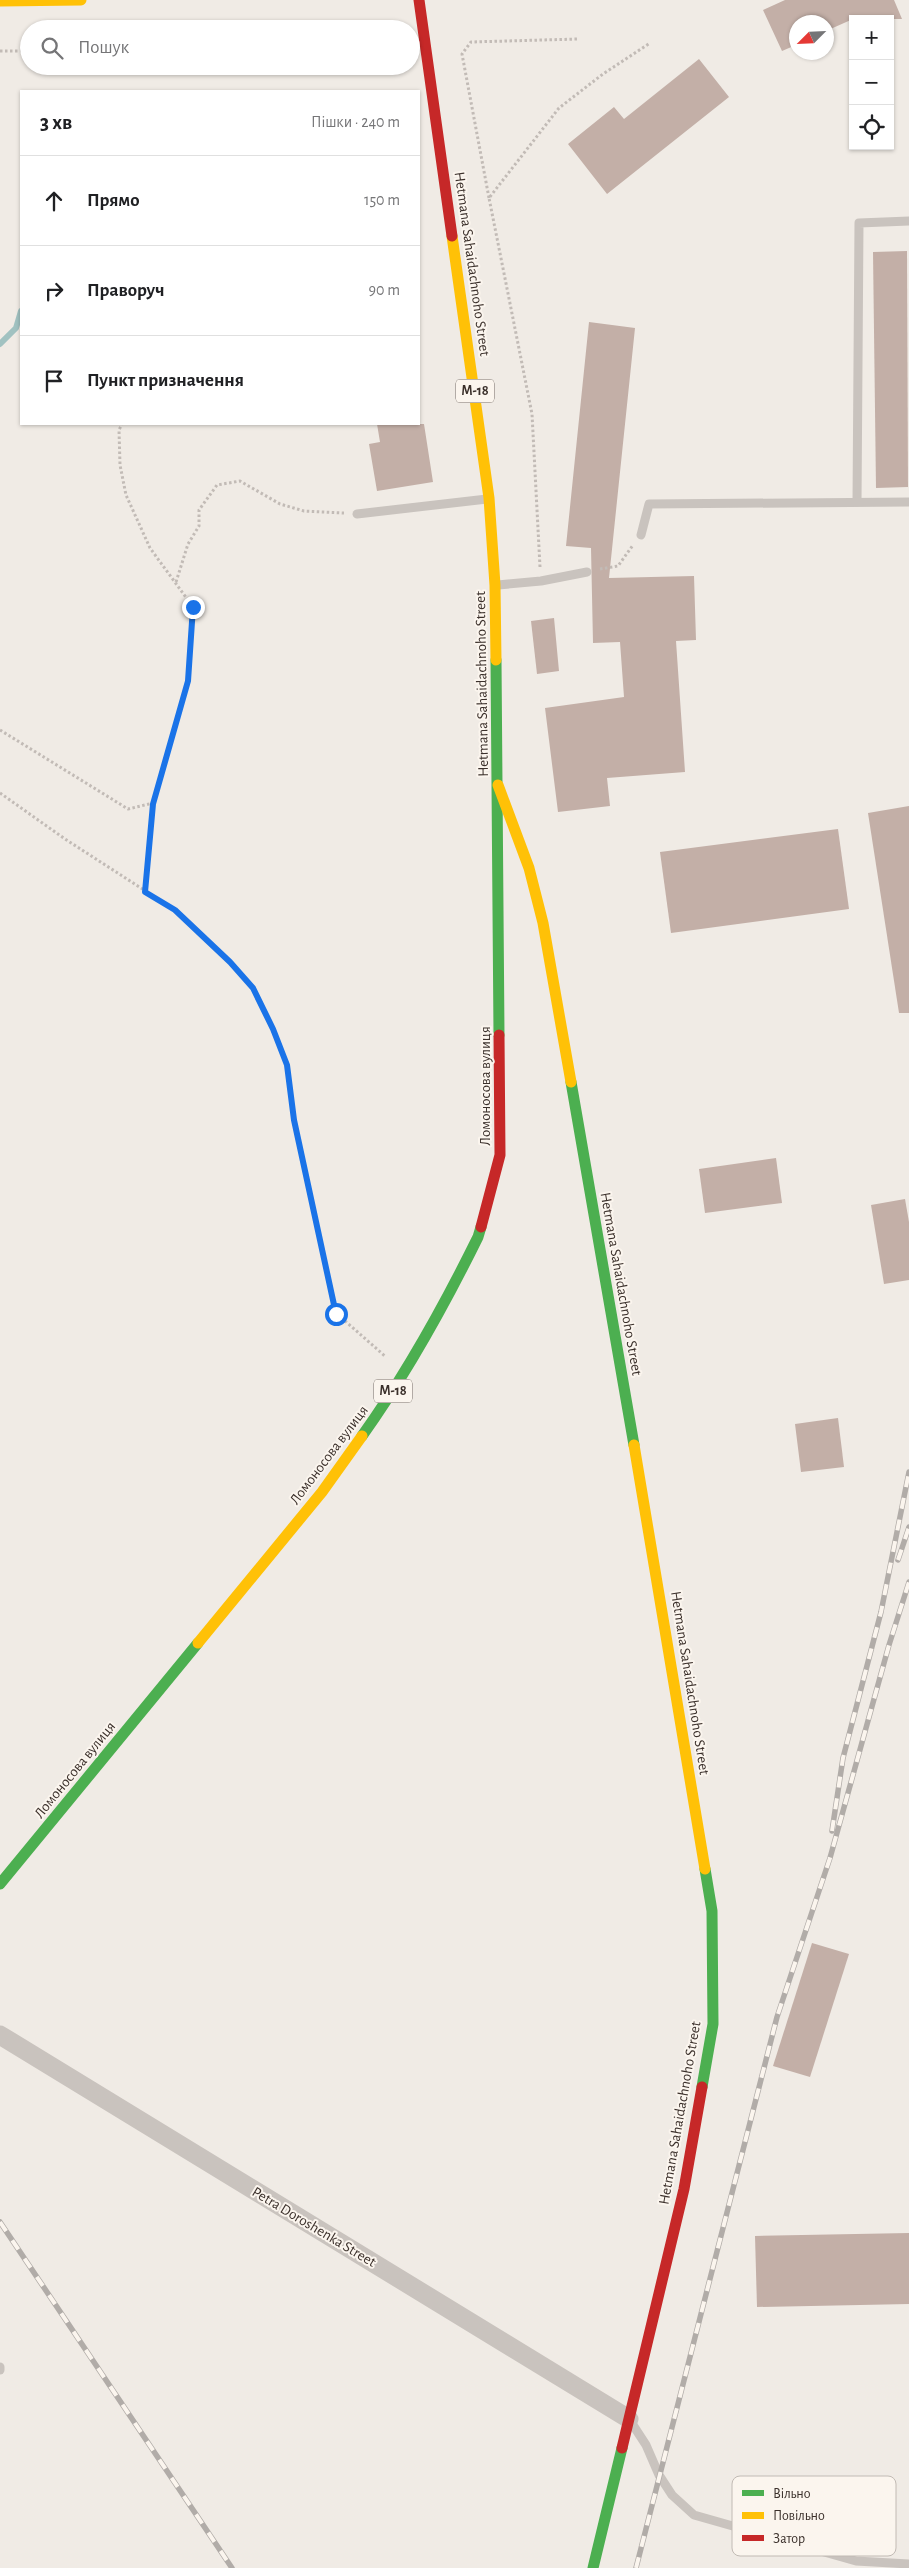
<!DOCTYPE html>
<html lang="uk">
<meta charset="utf-8">
<style>
body{margin:0;font-family:"Alegreya Sans",sans-serif;background:#f6f6f6;color:#202124}
.controls{position:absolute;right:15px;top:15px;display:grid;overflow:hidden;border-radius:0px;box-shadow:0 1px 4px #0004}
.controls button{width:45px;height:45px;display:grid;place-items:center;padding:0;border:0;border-bottom:1px solid #e0e0e0;background:#fff;color:#202124;font:25px sans-serif}
.compass{position:absolute;left:789px;top:15px;width:45px;height:45px;border-radius:50%;background:#fff;box-shadow:0 1px 4px #0004;rotate:246deg}
.stop{position:absolute;width:15px;height:15px;margin:-11px;border:4px solid #1a73e8;border-radius:50%;background:#fff}
.stop.end{background:#1a73e8;border-color:#fff;box-shadow:0 1px 5px #0008}
.list{margin:0;padding:0;list-style:none}
h2{display:flex;justify-content:space-between;align-items:center;height:65px;margin:0;padding:0 20px;font-size:21px}
h2 small{font-size:16px;font-weight:400;color:#757577}
.list li{display:grid;grid-template-columns:32px 1fr auto;gap:15px;align-items:center;box-sizing:border-box;height:90px;padding:0 20px;border-top:1px solid #e0e0e0}
.list b{display:block;font-size:19px;white-space:nowrap}
.list em{font-size:16px;font-style:normal;color:#757577}
.icon{flex:none;width:28px;height:28px;fill:none;stroke:currentColor;stroke-width:2;stroke-linecap:round;stroke-linejoin:round}
.map{position:relative;flex:none;width:909px;height:2568px;overflow:hidden}
.search{position:absolute;background:#fff;box-shadow:0 1px 4px #0004;left:20px;top:20px;width:400px;height:55px;display:flex;align-items:center;gap:12px;box-sizing:border-box;padding:0 18px;border-radius:28px;color:#757577;font-size:19px}
.panel{position:absolute;background:#fff;box-shadow:0 1px 4px #0004;left:20px;top:90px;width:400px;height:335px;border-radius:0px}
.map>svg:first-child{display:block}
.lines{fill:none;stroke-linecap:round;stroke-linejoin:round}
.stream{stroke:#a1c2c1;stroke-width:6}
.building{fill:#c3afa7}
.path{stroke:#c2bbb6;stroke-width:3;stroke-dasharray:2.5 2.5;stroke-linecap:butt}
.lane{stroke:#c9c3be;stroke-width:9}
.street{stroke:#c9c3be;stroke-width:19}
.fast{stroke:#4caf50;stroke-width:11}
.slow{stroke:#ffc107;stroke-width:11}
.jam{stroke:#c62828;stroke-width:11}
.rail-casing{stroke:#b1aca8;stroke-width:5.5}
.rail{stroke:#fbf5ee;stroke-width:4;stroke-dasharray:11;stroke-linecap:butt}
.route{stroke:#1a73e8;stroke-width:6}
.labels{text-anchor:middle;dominant-baseline:central;stroke-width:4;stroke-linejoin:round;paint-order:stroke}
.shield{fill:#fbf5ee;stroke:#756b66;stroke-width:1}
.shield-label{font-size:14px;font-weight:bold;fill:#3b302b}
.street-label{font-size:15px;fill:#3b302b;stroke:#fbf5ee}
.key{fill:#fbf5ee;stroke:#c1bab4;stroke-width:1}
.key-label{font-size:14px;fill:#3b302b}
</style>
<div class="map">
<svg width="909" height="2568" viewBox="0 0 909 2568">
<rect width="100%" height="100%" fill="#f0ebe5"/>
<g class="lines">
<polyline class="stream" points="0,344 16,328 21,311"/>
</g>
<g class="building">
<polygon points="785,0 894,0 902,19 853,19 826,31 826,22 796,22 796,45 782,51 763,10"/>
<polygon points="699,59 729,97 607,194 568,144 614,107 624,119"/>
<polygon points="907,251 908,487 876,488 873,252"/>
<polygon points="589,322 635,328 609,578 694,576 696,640 676,641 685,772 607,778 610,806 558,812 545,708 624,697 620,642 593,643 591,548 566,546"/>
<polygon points="377,424 424,424 433,482 377,491 369,444 380,442"/>
<polygon points="554,618 559,671 537,674 531,621"/>
<polygon points="909,806 909,1013 899,1013 868,813"/>
<polygon points="838,829 849,909 671,933 660,852"/>
<polygon points="776,1158 782,1203 705,1213 699,1169"/>
<polygon points="905,1199 909,1222 909,1280 884,1284 871,1205"/>
<polygon points="838,1418 844,1467 801,1472 795,1424"/>
<polygon points="812,1943 849,1954 810,2077 773,2066"/>
<polygon points="909,2233 909,2304 757,2307 755,2236"/>
</g>
<g class="lines">
<g class="path">
<polyline points="0,51 29,51"/>
<polyline points="489,198 462,54 471,42 578,39"/>
<polyline points="540,567 532,414 489,198 559,108 603,74 650,43"/>
<polyline points="600,569 618,566 633,545"/>
<polyline points="176,582 188,544 199,526 199,510 217,485 240,481 280,504 304,511 344,513"/>
<polyline points="0,730 128,809 153,803 188,681 193,607 150,548 126,495 120,465 119,430 122,424"/>
<polyline points="0,793 65,839 175,910 230,962 253,988 273,1029 287,1065 294,1120 336,1313 386,1357"/>
<polyline points="145,892 153,803"/>
</g>
<g class="lane">
<polyline points="857,502 859,223 909,221"/>
<polyline points="357,514 487,499"/>
<polyline points="641,535 649,504 909,502"/>
<polyline points="498,585 541,581 587,572"/>
<polyline points="0,2367 0,2370"/>
<polyline points="633,2425 646,2445 659,2475 672,2495 694,2515 856,2561 909,2564"/>
</g>
<polyline class="street" points="0,2035 629,2419"/>
<g class="fast">
<polyline points="496,660 499,1035"/>
<polyline points="571,1082 634,1445"/>
<path d="M362,1436c45,-63 82,-130 116,-199l3,-10"/>
<polyline points="0,1884 198,1643"/>
<polyline points="702,2087 713,2024 712,1911 705,1869"/>
<polyline points="593,2568 622,2448"/>
</g>
<g class="slow">
<polyline points="0,1 81,0"/>
<polyline points="452,236 489,498 495,585 496,660"/>
<polyline points="498,785 529,868 543,923 571,1082"/>
<polyline points="634,1445 705,1869"/>
<polyline points="198,1643 322,1492 362,1436"/>
</g>
<g class="jam">
<polyline points="419,0 452,236"/>
<polyline points="481,1227 500,1155 499,1035"/>
<polyline points="622,2448 684,2189 702,2087"/>
</g>
<g class="rail-casing">
<g id="rail">
<polyline points="898,1560 909,1527"/>
<polyline points="832,1831 843,1758 881,1612 909,1472"/>
<polyline points="0,2222 232,2568"/>
<polyline points="636,2568 777,2017 830,1858 889,1645 909,1582"/>
</g>
</g>
<use href="#rail" class="rail"/>
</g>
<g class="lines">
<polyline class="route" points="193,607 188,681 153,804 145,892 175,910 230,962 253,988 273,1029 287,1065 294,1120 336,1314"/>
</g>
<g class="labels">
<g class="shield">
<rect x="456" y="379.5" width="38" height="23" rx="4"/>
<rect x="374" y="1379.5" width="38" height="23" rx="4"/>
</g>
<g class="shield-label">
<text x="475" y="391">М-18</text>
<text x="393" y="1391">М-18</text>
</g>
<g class="street-label">
<text transform="translate(472 264) rotate(82)">Hetmana Sahaidachnoho Street</text>
<text transform="translate(482 684) rotate(-91)">Hetmana Sahaidachnoho Street</text>
<text transform="translate(485 1086) rotate(-90)">Ломоносова вулиця</text>
<text transform="translate(621 1284) rotate(80)">Hetmana Sahaidachnoho Street</text>
<text transform="translate(329 1455) rotate(-53)">Ломоносова вулиця</text>
<text transform="translate(690 1683) rotate(81)">Hetmana Sahaidachnoho Street</text>
<text transform="translate(75 1770) rotate(-51)">Ломоносова вулиця</text>
<text transform="translate(680 2113) rotate(-80)">Hetmana Sahaidachnoho Street</text>
<text transform="translate(314 2227) rotate(31)">Petra Doroshenka Street</text>
</g>
</g>
<rect x="732" y="2476" width="164" height="80" rx="8" class="key"/>
<rect x="742" y="2490" width="22" height="6" fill="#4caf50"/>
<rect x="742" y="2512" width="22" height="7" fill="#ffc107"/>
<rect x="742" y="2535" width="22" height="6" fill="#c62828"/>
<g class="key-label">
<text x="773" y="2498">Вільно</text>
<text x="773" y="2520">Повільно</text>
<text x="773" y="2543">Затор</text>
</g>
</svg>
<div class="controls">
<button>+</button>
<button>−</button>
<button><svg class="icon" aria-label="locate" viewBox="0 0 24 24"><circle cx="12" cy="12" r="6"/><path d="M12 2v4M12 18v4M2 12h4M18 12h4"/></svg></button>
</div>
<svg class="compass" viewBox="-18 -18 36 36"><path d="M0-13l5 13h-10z" fill="#e53935"/><path d="M0 13l5-13h-10z" fill="#757577"/></svg>
<div class="stop" style="left:336px;top:1314px"></div>
<div class="stop end" style="left:193px;top:607px"></div>
<div class="search"><svg class="icon" aria-label="search" viewBox="0 0 24 24"><circle cx="10" cy="10" r="6"/><path d="M15 15l6 6"/></svg>Пошук</div>
<section class="panel">
<h2>3 хв<small>Пішки · 240 m</small></h2>
<ul class="list">
<li><svg class="icon" aria-label="ahead" viewBox="0 0 24 24"><path d="M12 20V5M6 11l6-6 6 6"/></svg><div><b>Прямо</b></div><em>150 m</em></li>
<li><svg class="icon" aria-label="right" viewBox="0 0 24 24"><path d="M7 20v-9h11M14 6l5 5-5 5"/></svg><div><b>Праворуч</b></div><em>90 m</em></li>
<li><svg class="icon" aria-label="arrive" viewBox="0 0 24 24"><path d="M6 21V4h12l-3 4 3 4H6"/></svg><div><b>Пункт призначення</b></div></li>
</ul>
</section>
</div>
